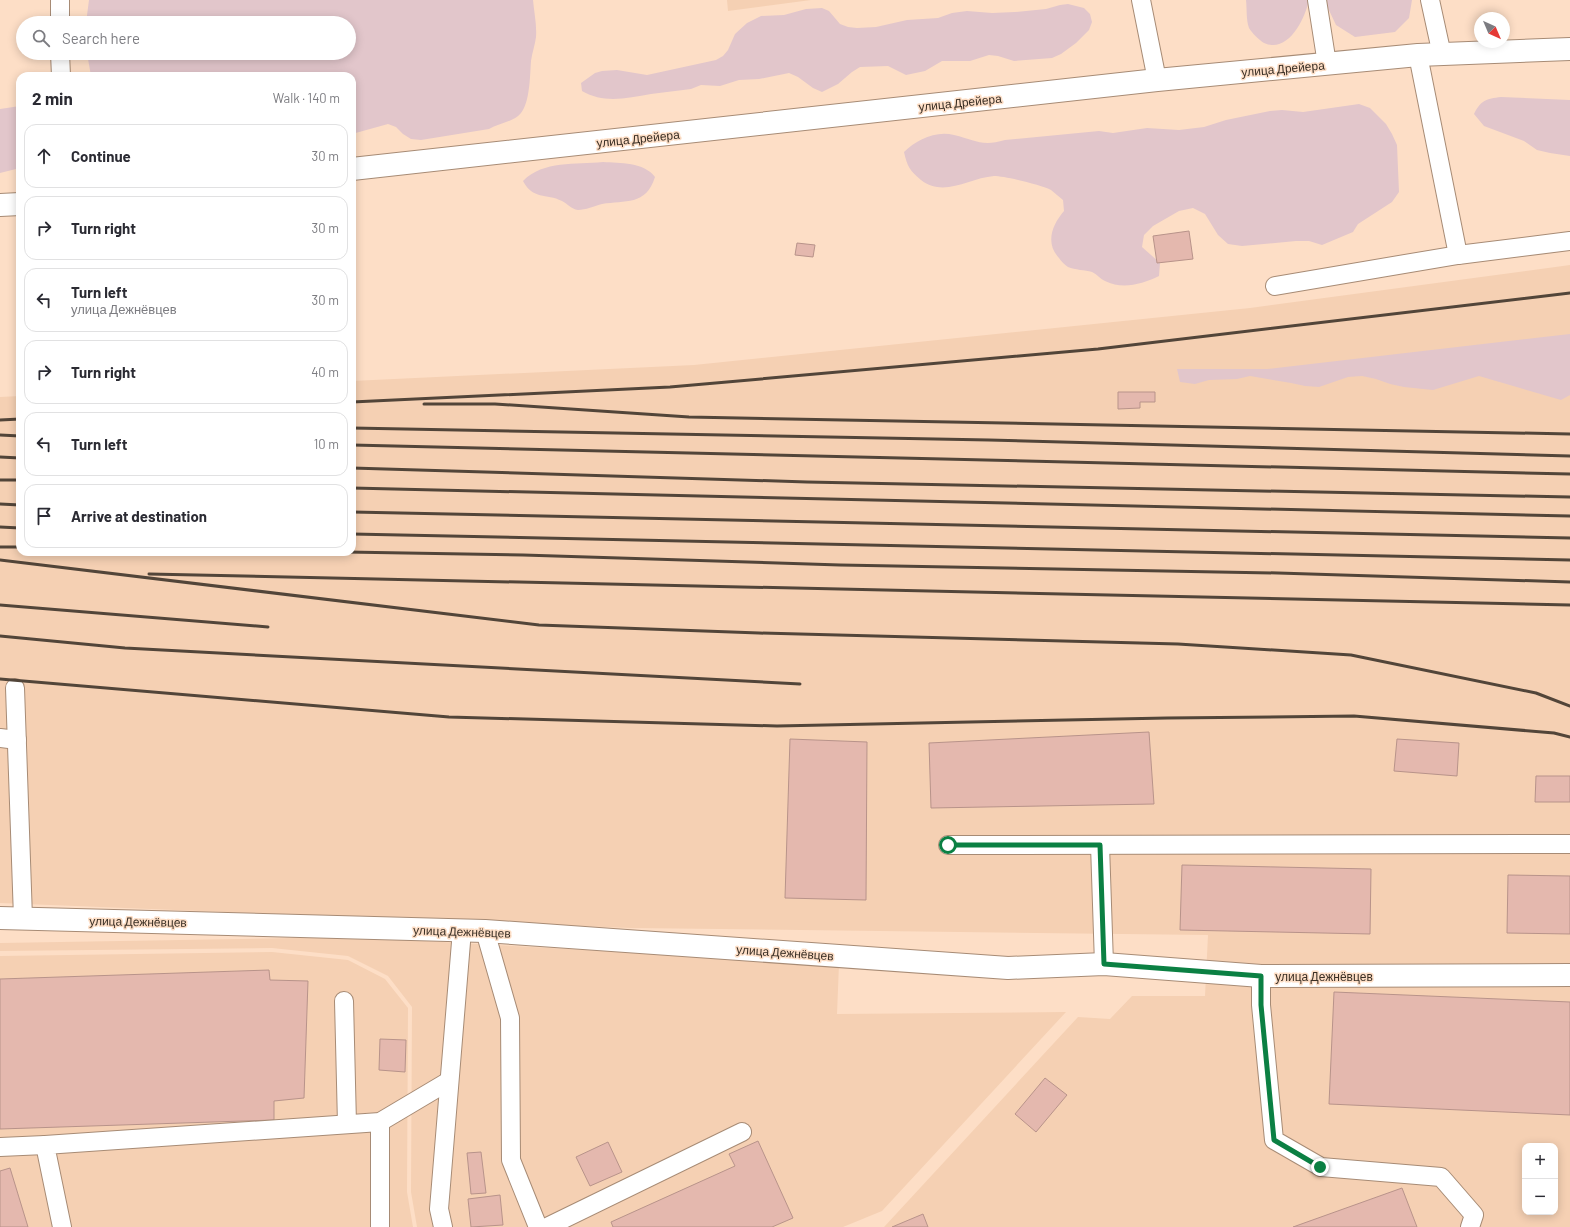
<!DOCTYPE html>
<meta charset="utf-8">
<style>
body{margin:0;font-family:Barlow,sans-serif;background:#f2f2f3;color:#2b2b33}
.controls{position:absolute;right:12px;bottom:12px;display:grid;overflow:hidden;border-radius:8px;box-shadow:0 2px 10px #0003}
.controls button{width:36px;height:36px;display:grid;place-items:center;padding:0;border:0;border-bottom:1px solid #e1e1e2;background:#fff;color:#2b2b33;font:20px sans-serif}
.compass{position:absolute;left:1474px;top:12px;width:36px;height:36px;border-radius:50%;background:#fff;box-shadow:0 2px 10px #0003;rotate:136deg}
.stop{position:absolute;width:12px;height:12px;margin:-9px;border:3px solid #0b8043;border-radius:50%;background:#fff}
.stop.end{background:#0b8043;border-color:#fff;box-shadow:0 1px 4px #0008}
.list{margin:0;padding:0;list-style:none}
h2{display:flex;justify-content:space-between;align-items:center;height:52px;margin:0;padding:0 16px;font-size:17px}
h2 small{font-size:13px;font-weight:400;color:#7c7c81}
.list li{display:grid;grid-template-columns:26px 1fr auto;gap:12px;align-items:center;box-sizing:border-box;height:64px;margin:0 8px 8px;padding:0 8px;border:1px solid #e1e1e2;border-radius:12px}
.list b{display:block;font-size:15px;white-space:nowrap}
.list p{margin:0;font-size:13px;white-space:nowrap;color:#7c7c81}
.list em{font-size:13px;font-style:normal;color:#7c7c81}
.icon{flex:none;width:22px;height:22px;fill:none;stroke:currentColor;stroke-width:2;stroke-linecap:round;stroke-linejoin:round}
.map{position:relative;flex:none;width:1570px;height:1227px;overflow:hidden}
.search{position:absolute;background:#fff;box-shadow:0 2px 10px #0003;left:16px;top:16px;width:340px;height:44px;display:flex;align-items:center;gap:10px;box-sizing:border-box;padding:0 14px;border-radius:22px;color:#7c7c81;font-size:15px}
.panel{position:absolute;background:#fff;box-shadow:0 2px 10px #0003;left:16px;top:72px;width:340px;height:484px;border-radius:12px}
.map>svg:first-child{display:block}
.built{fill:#f5d0b3;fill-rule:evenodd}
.green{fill:#e2c6cb}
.building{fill:#e4b8ae;stroke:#b8938a}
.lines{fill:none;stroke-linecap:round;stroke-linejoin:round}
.lane-casing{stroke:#a78b75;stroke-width:20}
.street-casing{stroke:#a78b75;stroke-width:24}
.secondary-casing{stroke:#a78b75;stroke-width:24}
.lane{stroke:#fff;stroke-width:18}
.street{stroke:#fff;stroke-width:22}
.secondary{stroke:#fff;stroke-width:22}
.rail{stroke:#524539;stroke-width:3}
.route{stroke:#0b8043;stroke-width:5}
.labels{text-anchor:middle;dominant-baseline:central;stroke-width:3;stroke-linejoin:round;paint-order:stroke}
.street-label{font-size:12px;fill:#3b3026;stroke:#fddec6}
</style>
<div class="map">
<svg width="1570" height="1227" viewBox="0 0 1570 1227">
<rect width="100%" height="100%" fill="#fddec6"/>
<g class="built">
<polygon points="727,0 811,0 728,11"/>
<path d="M1570,265v962h-686l194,-210 32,2 22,-23h73l3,-61 -577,-7 -631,-25v-506l20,-1v156h332v-171l342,-16 556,-57zM1525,1146h30v66h-30z"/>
<polygon points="352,937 839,964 837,1014 1066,1012 882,1211 843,1227 417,1227 411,1192 412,1007 388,976 348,956 272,948 0,951 0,943"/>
<polygon points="272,952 348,960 385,979 408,1008 407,1192 413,1227 0,1227 0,956"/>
</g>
<g class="green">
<path d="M89,0h444c1,12 4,25 3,37 -1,8 -4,16 -5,24 -1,14 -1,41 -10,52 -7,9 -22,10 -32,16l-68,11 -10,-1 -8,-5 -7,-7 -8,-3 -36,10v-58h-261l-4,-23h262v-30h-263z"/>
<path d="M1246,0h63c-4,19 -21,54 -45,43 -5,-3 -12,-10 -15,-15 -3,-8 -2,-20 -3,-28z"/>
<polygon points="1326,0 1412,0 1409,18 1395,32 1355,37 1336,25 1327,6"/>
<path d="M1068,4l16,4 6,6 2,8 -3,8 -13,13 -15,11 -9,4 -38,3 -16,-5 -9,-1 -19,6h-28l-17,10 -19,4 -18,-9 -28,1 -8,5 -14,12 -16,8 -9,-4 -15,-11 -9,-4 -30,6 -20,1 -19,6 -19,-1 -10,4c-13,2 -27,3 -40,5 -24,4 -47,10 -69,-3l-1,-8 14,-10 7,-2 15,-1 30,5 69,-15 7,-4 5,-6 7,-16 12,-11 14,-7 23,-1 22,-6 16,-1 7,3 11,13 8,3 9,1 19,-1 31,-7 31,-2 14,-5 15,-2 25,2 23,-1 31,-3 14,-4z"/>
<path d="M1501,97l69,3v56l-20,-3 -13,-3 -13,-9 -40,-15 -10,-12c7,-14 12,-15 27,-17z"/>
<path d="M1359,104l11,4 16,16 6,10 5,11 2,47 -7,10 -34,22 -5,8 -31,13 -13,-4h-13l-54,5 -14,-2 -10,-9 -13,-21 -12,-6 -14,3 -26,15 -9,9 -2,12 18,16 -1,13c-17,8 -36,14 -54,5 -5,-2 -8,-7 -13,-9 -7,-2 -17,-2 -24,-5 -3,-2 -7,-6 -9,-9 -14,-15 -7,-33 5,-47l-1,-11c-4,-3 -8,-7 -12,-10 -9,-5 -46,-14 -57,-14 -25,2 -50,22 -73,4 -11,-9 -14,-14 -17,-28 12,-12 32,-22 50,-17 21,5 28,12 51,5l94,-9 14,2 34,-5 32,2 25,-3 22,-7 44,-9 12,-1 21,2z"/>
<polygon points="20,106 20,168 0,173 0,109"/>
<path d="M603,162c17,1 41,0 52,15 -9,29 -30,23 -53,27 -7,2 -17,6 -24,6 -7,-1 -10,-6 -16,-9 -16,-8 -29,-1 -39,-20 21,-21 52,-16 80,-19z"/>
<polygon points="1570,334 1570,395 1561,400 1479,376 1433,390 1404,387 1390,384 1376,379 1362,376 1348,377 1319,387 1305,386 1291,383 1250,376 1237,379 1209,380 1195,384 1180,382 1177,369 1267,369"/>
</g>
<g class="building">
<polygon points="1189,231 1193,259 1157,263 1153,236"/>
<polygon points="797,243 815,245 813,257 795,255"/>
<polygon points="1118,392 1155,392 1155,402 1140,402 1140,408 1118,409"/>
<polygon points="1149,732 1154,804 931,808 929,743"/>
<polygon points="790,739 867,742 866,900 785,898"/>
<polygon points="1397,739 1459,743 1457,776 1394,771"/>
<polygon points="1536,776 1570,776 1570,802 1535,802"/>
<polygon points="1182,865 1371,869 1370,934 1180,930"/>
<polygon points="1508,875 1570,876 1570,934 1507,933"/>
<polygon points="269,970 270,980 308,981 304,1098 274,1101 274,1120 0,1129 0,979"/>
<polygon points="1334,992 1570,1002 1570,1115 1329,1104"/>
<polygon points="380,1039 406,1040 405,1072 379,1070"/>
<polygon points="1045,1078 1067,1095 1036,1132 1015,1114"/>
<polygon points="758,1141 793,1218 772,1227 613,1227 611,1222 735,1166 729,1154"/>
<polygon points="608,1142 622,1172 590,1186 576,1157"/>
<polygon points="481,1152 486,1193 471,1194 467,1153"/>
<polygon points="10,1168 28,1227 0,1227 0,1171"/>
<polygon points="1402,1188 1417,1227 1293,1227"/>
<polygon points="500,1195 503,1225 471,1227 468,1199"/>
<polygon points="923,1214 928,1227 892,1227"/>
</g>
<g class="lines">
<g class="lane-casing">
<g id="lane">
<polyline points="60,0 60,23"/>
<polyline points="1141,0 1157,80"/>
<polyline points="1317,0 1327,64"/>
<polyline points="1430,0 1442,55"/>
<polyline points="60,53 61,76"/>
<polyline points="1418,55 1458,255"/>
<polyline points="1275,286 1458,255 1570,241"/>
<polyline points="15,688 23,918"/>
<polyline points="0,738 17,740"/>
<polyline points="948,845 1570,844"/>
<polyline points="1100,845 1104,964"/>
<polyline points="485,931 510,1018 511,1160 538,1227"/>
<polyline points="1261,976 1261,1005 1274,1140 1321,1167 1441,1177 1474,1215 1470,1227"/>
<polyline points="344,1001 347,1124"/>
<polyline points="380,1122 380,1227"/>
<polyline points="0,1147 45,1145"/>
<polyline points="62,1227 45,1145 380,1122 449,1081"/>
<polyline points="443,1227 439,1209 462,930"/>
<polyline points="547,1227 742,1132"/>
</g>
</g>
<g class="street-casing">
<polyline id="street" points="0,918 485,931 1008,968 1104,964 1261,976 1570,975"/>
</g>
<g class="secondary-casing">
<g id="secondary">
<polyline points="352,169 1157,80 1418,55 1570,49"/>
<polyline points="0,205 20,204"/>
</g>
</g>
<use href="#lane" class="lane"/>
<use href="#street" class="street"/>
<use href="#secondary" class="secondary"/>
<g class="rail">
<polyline points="352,402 670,387 1098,349 1570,293"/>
<polyline points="424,404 495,404 689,417 1570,434"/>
<polyline points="0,420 20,419"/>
<polyline points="352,428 989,440 1570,456"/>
<polyline points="0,435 20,436"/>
<polyline points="352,445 1570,474"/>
<polyline points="0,457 20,458"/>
<polyline points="352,468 807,482 1570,497"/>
<polyline points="0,480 20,480"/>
<polyline points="352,488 1570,516"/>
<polyline points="0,504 20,505"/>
<polyline points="352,512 1570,538"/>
<polyline points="0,527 20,528"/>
<polyline points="352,534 1570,560"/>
<polyline points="0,547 20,547"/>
<polyline points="346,552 523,555 840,565 1278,573 1570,582"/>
<polyline points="0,560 539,625 759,633 1178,644 1351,655 1536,693 1570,706"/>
<polyline points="149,574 1570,605"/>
<polyline points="0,605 268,627"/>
<polyline points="0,636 125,648 800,684"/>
<polyline points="0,679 449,717 777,726 1167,718 1354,716 1554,733 1570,737"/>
</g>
</g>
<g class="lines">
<polyline class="route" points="948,845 1100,845 1104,964 1261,976 1261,1005 1274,1140 1320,1167"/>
</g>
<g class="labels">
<g class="street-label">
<text transform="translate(1283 68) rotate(-5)">улица Дрейера</text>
<text transform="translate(960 102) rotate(-6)">улица Дрейера</text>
<text transform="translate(638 138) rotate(-6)">улица Дрейера</text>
<text transform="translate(138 921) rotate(1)">улица Дежнёвцев</text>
<text transform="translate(462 931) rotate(2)">улица Дежнёвцев</text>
<text transform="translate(785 952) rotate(4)">улица Дежнёвцев</text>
<text x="1324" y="976">улица Дежнёвцев</text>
</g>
</g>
</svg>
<div class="controls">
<button>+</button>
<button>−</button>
</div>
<svg class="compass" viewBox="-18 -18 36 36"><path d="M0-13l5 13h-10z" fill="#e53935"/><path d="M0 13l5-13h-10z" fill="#7c7c81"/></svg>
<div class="stop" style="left:948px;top:845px"></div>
<div class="stop end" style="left:1320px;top:1167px"></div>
<div class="search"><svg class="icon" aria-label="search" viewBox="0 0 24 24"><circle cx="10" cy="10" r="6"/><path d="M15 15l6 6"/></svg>Search here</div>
<section class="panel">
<h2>2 min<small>Walk · 140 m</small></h2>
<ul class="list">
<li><svg class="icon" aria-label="ahead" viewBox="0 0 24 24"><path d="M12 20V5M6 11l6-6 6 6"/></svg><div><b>Continue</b></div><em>30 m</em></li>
<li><svg class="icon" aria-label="right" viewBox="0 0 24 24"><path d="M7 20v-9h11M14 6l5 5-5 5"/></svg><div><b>Turn right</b></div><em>30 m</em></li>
<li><svg class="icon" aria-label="left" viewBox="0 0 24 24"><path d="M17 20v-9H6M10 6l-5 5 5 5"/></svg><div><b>Turn left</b><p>улица Дежнёвцев</p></div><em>30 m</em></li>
<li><svg class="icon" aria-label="right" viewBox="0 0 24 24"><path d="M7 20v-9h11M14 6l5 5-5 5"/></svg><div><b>Turn right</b></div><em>40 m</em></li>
<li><svg class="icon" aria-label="left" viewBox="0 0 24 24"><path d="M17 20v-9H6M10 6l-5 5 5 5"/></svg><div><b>Turn left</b></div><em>10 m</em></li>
<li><svg class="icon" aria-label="arrive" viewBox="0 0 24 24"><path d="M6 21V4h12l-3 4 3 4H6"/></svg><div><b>Arrive at destination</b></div></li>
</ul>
</section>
</div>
